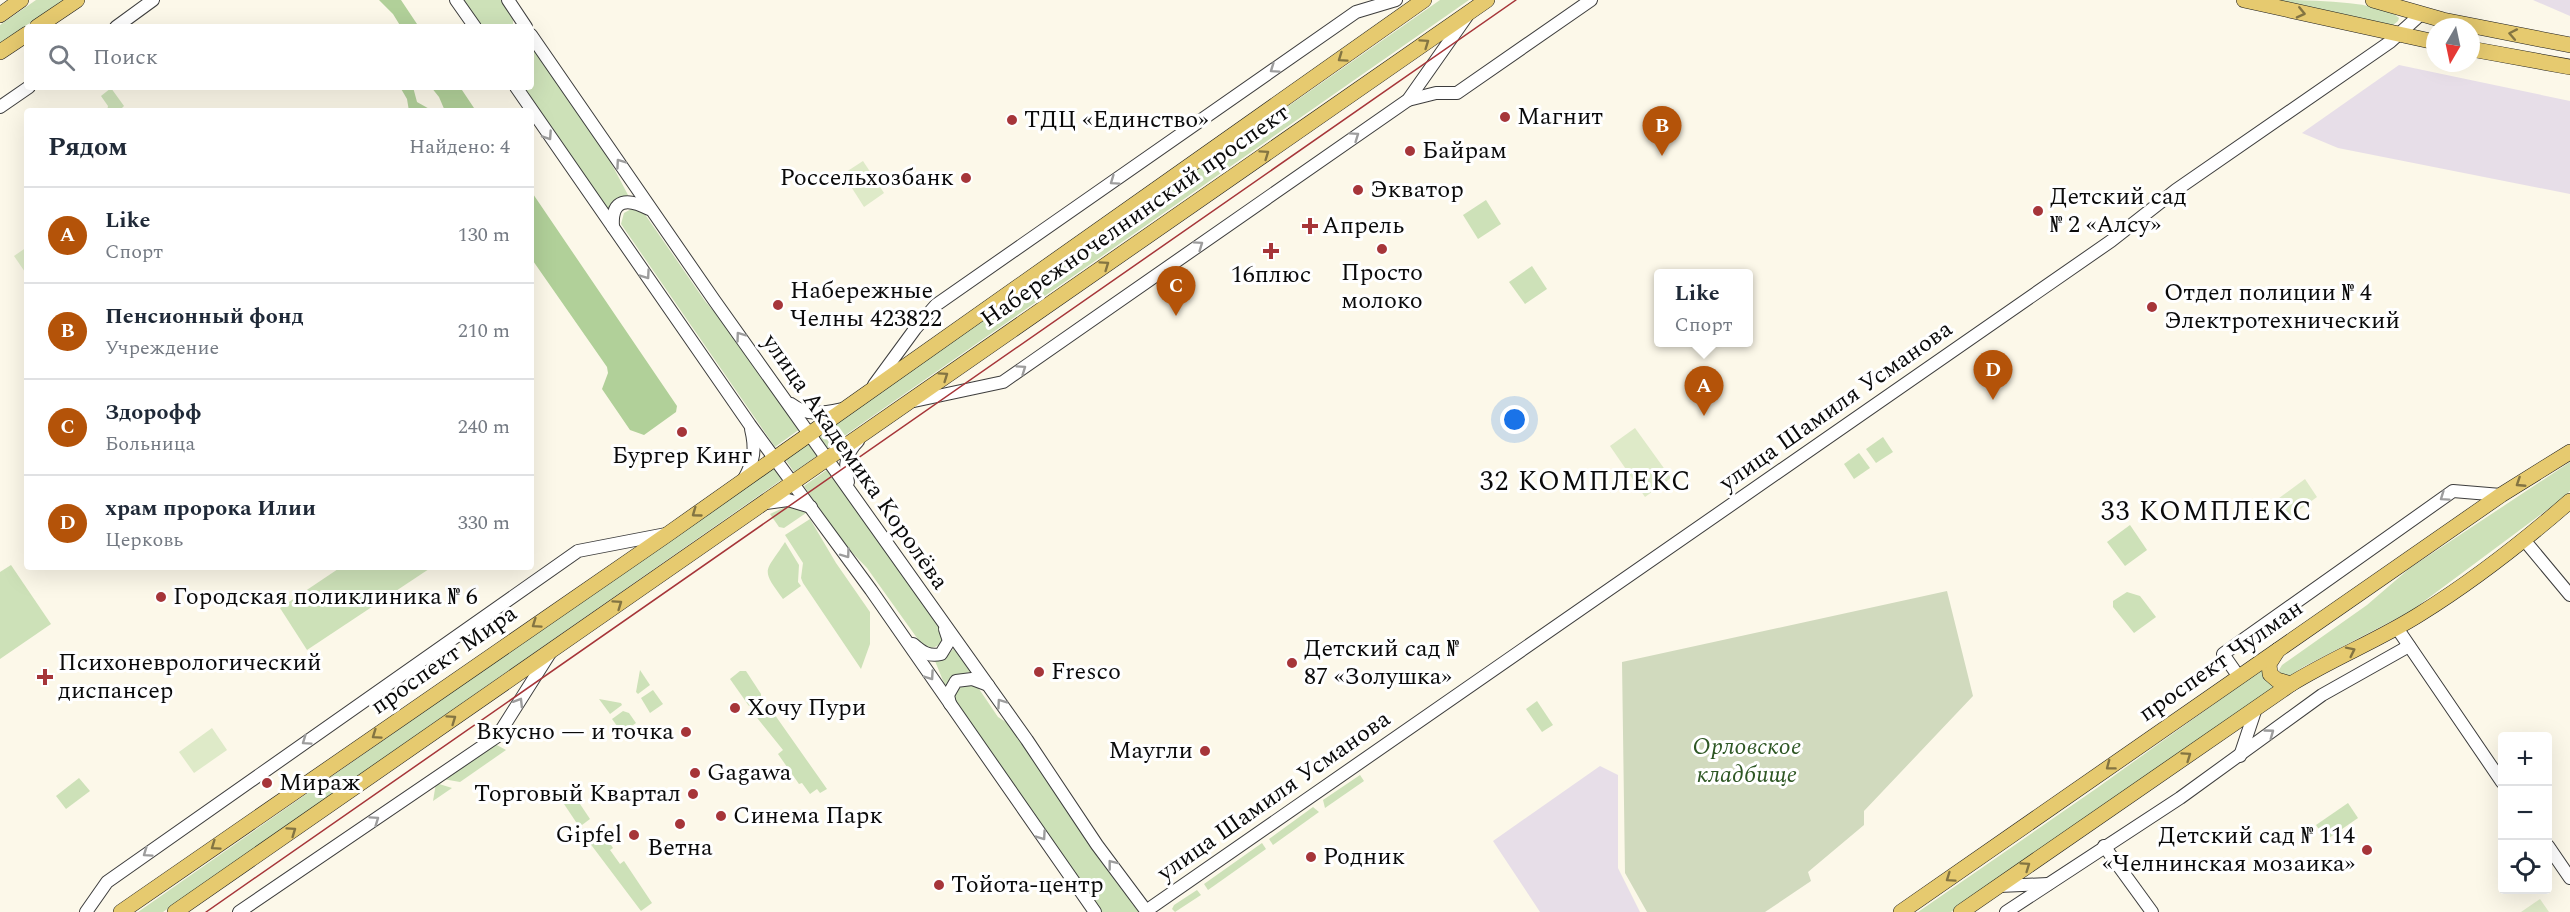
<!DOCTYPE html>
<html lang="ru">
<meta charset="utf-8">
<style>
body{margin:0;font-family:Spectral,serif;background:#f2f2f3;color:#1f2937}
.controls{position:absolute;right:18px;bottom:18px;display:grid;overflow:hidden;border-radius:6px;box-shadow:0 6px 24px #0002}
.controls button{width:54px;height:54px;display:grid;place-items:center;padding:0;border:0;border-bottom:2px solid #e0e1e3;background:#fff;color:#1f2937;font:30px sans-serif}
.compass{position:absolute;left:2426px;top:18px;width:54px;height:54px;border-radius:50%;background:#fff;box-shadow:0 6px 24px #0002;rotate:189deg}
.you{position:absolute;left:1515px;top:420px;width:21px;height:21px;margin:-15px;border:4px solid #fff;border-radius:50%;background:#1a73e8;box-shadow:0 0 0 9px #1a73e833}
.badge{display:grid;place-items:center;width:39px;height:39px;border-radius:50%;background:#b45309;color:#fff;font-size:20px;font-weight:700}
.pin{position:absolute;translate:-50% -50px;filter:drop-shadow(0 2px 3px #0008)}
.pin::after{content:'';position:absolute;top:32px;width:21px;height:18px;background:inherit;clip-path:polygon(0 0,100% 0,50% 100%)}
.popup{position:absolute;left:1654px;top:269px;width:99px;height:78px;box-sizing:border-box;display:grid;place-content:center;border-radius:6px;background:#fff;filter:drop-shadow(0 2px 4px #0005);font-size:20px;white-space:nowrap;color:#747a83}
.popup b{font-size:22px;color:#1f2937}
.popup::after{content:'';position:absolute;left:50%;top:100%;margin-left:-12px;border:12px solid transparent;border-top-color:#fff}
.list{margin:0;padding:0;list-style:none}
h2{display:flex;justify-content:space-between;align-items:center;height:78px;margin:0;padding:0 24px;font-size:26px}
h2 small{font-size:20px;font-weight:400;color:#747a83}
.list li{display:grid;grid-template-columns:39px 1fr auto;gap:18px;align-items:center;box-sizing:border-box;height:96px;padding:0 24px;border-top:2px solid #e0e1e3}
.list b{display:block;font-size:22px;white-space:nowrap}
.list p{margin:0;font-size:20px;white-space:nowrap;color:#747a83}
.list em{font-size:20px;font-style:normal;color:#747a83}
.icon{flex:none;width:33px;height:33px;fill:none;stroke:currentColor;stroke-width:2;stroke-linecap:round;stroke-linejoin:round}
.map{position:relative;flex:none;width:2570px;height:912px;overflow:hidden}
.search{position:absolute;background:#fff;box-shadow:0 6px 24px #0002;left:24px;top:24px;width:510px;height:66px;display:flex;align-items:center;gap:15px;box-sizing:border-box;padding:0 21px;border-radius:6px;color:#747a83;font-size:22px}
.panel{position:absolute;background:#fff;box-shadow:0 6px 24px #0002;left:24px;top:108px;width:510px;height:462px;border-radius:6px}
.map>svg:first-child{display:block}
.industrial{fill:#e7dee8}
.green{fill:#cde1b8}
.forest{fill:#b1d099}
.cemetery{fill:#d1dabe}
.pitch{fill:#deeac8}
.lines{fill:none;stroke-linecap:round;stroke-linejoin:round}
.minor-casing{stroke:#3d3d3d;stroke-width:14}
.major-casing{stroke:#1b1b1b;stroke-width:16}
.minor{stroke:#fff;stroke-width:12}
.major{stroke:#e6ca6f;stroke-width:15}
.tram{stroke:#a63539;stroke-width:1.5}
.oneway{stroke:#837442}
.oneway2{stroke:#9d9d9d}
.poi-dot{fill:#a63539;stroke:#fff;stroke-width:2}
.labels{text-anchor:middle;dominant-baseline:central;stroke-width:6;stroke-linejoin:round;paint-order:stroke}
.poi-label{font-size:24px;fill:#0a0a0a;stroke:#fff;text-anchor:start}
.street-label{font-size:24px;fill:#0a0a0a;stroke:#fff}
.park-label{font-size:24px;font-style:italic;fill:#2e5724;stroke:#fff}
.quarter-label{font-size:27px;letter-spacing:1.5px;fill:#0a0a0a;stroke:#fff}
</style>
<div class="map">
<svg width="2570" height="912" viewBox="0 0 2570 912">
<rect width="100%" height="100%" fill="#fcf8e9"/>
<g class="industrial">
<polygon points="2533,0 2570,0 2570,16"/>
<polygon points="2399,65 2570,101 2570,194 2338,148 2302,133"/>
<polygon points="1600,766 1618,775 1618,868 1640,912 1540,912 1493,841"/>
</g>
<g class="green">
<polygon points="36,0 63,0 0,44 0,25"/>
<polygon points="463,0 501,0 513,17 513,27 482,27"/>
<polygon points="1440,0 1469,0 827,448 818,435"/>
<path d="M2271,0c27,0 110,0 128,18l-1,3 -6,5z"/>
<polygon points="531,44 608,157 628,195 616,200 607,209 523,87 531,87"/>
<polygon points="111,88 124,106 122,108 124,111 107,111 108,106 101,96"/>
<polygon points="1486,200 1501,224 1478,239 1463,215"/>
<polygon points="633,208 644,213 705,301 736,338 800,429 775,447 621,224 624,213"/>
<polygon points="1532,266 1547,289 1525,304 1509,282"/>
<polygon points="1883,437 1893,452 1876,463 1866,449"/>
<polygon points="809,442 818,455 794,472 785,459"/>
<polygon points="1859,453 1870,468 1854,479 1844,464"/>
<polygon points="2570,462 2570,491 2563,498 2411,611 2303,667 2288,677 2281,674 2279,670 2282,665 2367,605 2410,568"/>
<polygon points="775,466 784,478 163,912 138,912"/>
<path d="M828,469l113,160 2,9c-4,10 -12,12 -21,7l-55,-77 -25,-26 -38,-56z"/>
<polygon points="789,505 802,508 806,513 784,528 779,527 770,514"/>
<polygon points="810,519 836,563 870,612 870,644 861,669 803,583 801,578 803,563 785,535"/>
<polygon points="2130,525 2147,550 2125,566 2107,542"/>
<path d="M785,542l14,23 -1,17 3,4 -18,13c-23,-31 -18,-26 2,-57z"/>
<polygon points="11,565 51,624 0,659 0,572"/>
<polygon points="341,567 432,567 307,650 280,608"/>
<polygon points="2127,592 2140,596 2156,617 2134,633 2113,607 2113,601"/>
<polygon points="955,647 972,671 955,677 946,688 935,661 946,657"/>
<polygon points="2263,669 2277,686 1951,912 1918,912 2097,788"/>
<polygon points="640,670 650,685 638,694 636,692"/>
<polygon points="740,671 746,671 761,694 761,698 749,706 730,679"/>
<polygon points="967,684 977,686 998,717 1009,724 1140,912 1102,912 954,701 953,696 959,687"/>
<polygon points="653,690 663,704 650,713 641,698"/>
<polygon points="599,699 621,703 622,705 610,714"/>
<polygon points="1537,701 1553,725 1542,732 1526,709"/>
<polygon points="766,707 770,708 827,789 820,793 817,789 810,794 802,783 799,784 778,754 783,750 754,714"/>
<polygon points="623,711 629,713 636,723 622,733 612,719"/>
<polygon points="495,744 506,750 460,782 443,779"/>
<polygon points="1360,775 1364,781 1325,808 1323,800"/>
<polygon points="79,778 90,791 66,809 56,796"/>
<polygon points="436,783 452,788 433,801"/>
<polygon points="572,792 590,819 582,825 578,825 562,801"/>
<polygon points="2348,803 2358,818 2326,840 2316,825"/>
<polygon points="1313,807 1319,812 1273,845 1269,839"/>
<polygon points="599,827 613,848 610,850 620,864 624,861 652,903 641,911 586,838"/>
<polygon points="1262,843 1266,849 1208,890 1204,884"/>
<polygon points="1197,890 1201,895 1175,912 1172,909 1174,905"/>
</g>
<g class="forest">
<polygon points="379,0 401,0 419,27 401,27 393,14"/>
<polygon points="400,87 413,87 417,102 433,111 409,111 407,99"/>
<polygon points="431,87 460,87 476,111 445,111 439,97"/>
<polygon points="531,191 677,406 676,412 644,435 630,430 602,389 608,373 607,367 531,258"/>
</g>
<polygon class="cemetery" points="1947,591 1973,696 1864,811 1864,825 1808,872 1811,881 1765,912 1647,912 1625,873 1622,662"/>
<g class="pitch">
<polygon points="863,161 884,193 864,207 843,174"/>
<polygon points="27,247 27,270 25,272 14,256"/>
<polygon points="1635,428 1671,478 1645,497 1610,446"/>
<polygon points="2305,479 2317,497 2288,518 2275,501"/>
<polygon points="212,728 227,750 194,773 179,752"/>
<polygon points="2540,899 2549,912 2521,912"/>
</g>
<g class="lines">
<g class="minor-casing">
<g id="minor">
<polyline points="456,0 475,27"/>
<polyline points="508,0 526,27"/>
<polyline points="116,27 153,0"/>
<polyline points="531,35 714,300 1027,740 1097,845 1147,912"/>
<polyline points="516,87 750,425 871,590 1095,912"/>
<polyline points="1408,100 1436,93 1457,93 1591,0"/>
<polyline points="0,107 29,87"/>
<path d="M613,227c-2,-29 15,-29 36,-18"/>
<polyline points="874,385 915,329 936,305 1356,12 1396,0"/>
<polyline points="914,401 1003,382 1079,329 1408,100 1467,16"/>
<path d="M791,404c17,13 33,9 52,5"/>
<path d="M744,479c10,-18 12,-30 7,-50"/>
<path d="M848,482c-4,-17 -2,-29 10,-41"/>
<polyline points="766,503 788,500 811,507"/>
<polyline points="2525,541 2570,595"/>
<polyline points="2397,628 2502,782"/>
<path d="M913,644c9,8 16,13 28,10l8,-13 -4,-12"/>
<polyline points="2239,677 2223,654 2453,491 2501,495"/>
<polyline points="950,704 948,695 956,681 972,679 988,685"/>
<polyline points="2240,756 2256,708"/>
<polyline points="2104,846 2152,912"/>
<polyline points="2548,846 2570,878"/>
<polyline points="1999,886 2048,884"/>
<polyline points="1146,911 2111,241 2176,190 2390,42 2420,15"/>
<polyline points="86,912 107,882 578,551 666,534"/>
<polyline points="239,912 505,731 502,729 550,653"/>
<polyline points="2006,912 2180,798 2322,695 2409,646"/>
</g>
</g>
<g class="major-casing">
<g id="major">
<polyline points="2244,0 2435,42"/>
<polyline points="2373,0 2443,20 2570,45"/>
<polyline points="0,15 21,0"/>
<polyline points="37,27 77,0"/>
<polyline points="2471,49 2570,67"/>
<polyline points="0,52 27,34"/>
<polyline points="2278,650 2269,664 2270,674 2277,680 2291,684"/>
<polyline points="121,912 668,534 1424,0"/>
<polyline points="175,912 1487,0"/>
<polyline points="1901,912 2501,495 2570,452"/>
<path d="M1961,912l330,-228c42,-26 88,-44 129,-70 53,-33 103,-72 150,-113"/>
</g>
</g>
<use href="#minor" class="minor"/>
<use href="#major" class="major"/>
<polyline class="tram" points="206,912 1516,0"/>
</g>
<defs><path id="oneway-chevron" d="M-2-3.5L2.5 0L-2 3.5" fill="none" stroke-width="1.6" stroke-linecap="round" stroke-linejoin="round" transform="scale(1.5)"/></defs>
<g class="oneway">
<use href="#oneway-chevron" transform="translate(2301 13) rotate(13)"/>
<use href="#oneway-chevron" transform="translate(2513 34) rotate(-169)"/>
<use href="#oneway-chevron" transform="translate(1425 43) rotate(-35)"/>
<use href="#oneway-chevron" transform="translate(1342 58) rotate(145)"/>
<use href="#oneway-chevron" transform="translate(1265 154) rotate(-35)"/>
<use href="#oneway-chevron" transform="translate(1105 265) rotate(-35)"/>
<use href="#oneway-chevron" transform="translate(944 376) rotate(-35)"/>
<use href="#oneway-chevron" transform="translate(2520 483) rotate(147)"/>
<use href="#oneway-chevron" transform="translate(696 513) rotate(144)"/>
<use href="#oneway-chevron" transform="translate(618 604) rotate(-35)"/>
<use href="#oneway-chevron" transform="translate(536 624) rotate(145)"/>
<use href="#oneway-chevron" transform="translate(2351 651) rotate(-26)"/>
<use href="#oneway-chevron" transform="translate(452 719) rotate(-35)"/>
<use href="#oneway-chevron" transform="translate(376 735) rotate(145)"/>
<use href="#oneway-chevron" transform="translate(2187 756) rotate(-35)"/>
<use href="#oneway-chevron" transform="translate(2110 766) rotate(143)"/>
<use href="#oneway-chevron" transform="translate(292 831) rotate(-35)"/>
<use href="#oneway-chevron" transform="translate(215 846) rotate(145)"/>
<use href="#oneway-chevron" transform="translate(2026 866) rotate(-35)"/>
<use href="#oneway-chevron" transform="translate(1950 878) rotate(145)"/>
</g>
<g class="oneway2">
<use href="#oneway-chevron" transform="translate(1274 69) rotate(145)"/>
<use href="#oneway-chevron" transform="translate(548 136) rotate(56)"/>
<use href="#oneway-chevron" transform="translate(1355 136) rotate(-35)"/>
<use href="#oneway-chevron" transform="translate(620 163) rotate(-125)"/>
<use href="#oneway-chevron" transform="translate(1114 181) rotate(145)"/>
<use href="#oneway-chevron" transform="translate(1199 245) rotate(-35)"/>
<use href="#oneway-chevron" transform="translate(646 275) rotate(55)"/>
<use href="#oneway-chevron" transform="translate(740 336) rotate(-126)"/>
<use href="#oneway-chevron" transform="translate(1022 369) rotate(-35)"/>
<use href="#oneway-chevron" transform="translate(2444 497) rotate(145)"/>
<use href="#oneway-chevron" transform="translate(846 554) rotate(54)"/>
<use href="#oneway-chevron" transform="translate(930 676) rotate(55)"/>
<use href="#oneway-chevron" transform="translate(519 702) rotate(-58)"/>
<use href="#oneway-chevron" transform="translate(1001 703) rotate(-125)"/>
<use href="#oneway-chevron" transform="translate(2270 733) rotate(-36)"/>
<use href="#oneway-chevron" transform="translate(306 741) rotate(145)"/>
<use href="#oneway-chevron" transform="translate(375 820) rotate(-35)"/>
<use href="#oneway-chevron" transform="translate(1042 836) rotate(55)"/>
<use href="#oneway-chevron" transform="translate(147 853) rotate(145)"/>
<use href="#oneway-chevron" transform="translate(1112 864) rotate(-128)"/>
</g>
<g class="poi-dot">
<circle cx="1505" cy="117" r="6"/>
<circle cx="1012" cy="120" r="6"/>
<circle cx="1410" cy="151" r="6"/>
<circle cx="966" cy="178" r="6"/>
<circle cx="1358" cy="190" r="6"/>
<circle cx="2038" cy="211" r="6"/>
<path d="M1307 217h6v6h6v6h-6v6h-6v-6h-6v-6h6z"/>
<circle cx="1382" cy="249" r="6"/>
<path d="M1268 242h6v6h6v6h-6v6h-6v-6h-6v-6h6z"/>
<circle cx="778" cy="305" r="6"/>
<circle cx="2152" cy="307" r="6"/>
<circle cx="682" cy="432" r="6"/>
<circle cx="161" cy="597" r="6"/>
<circle cx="1292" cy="663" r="6"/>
<circle cx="1039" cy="672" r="6"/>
<path d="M42 668h6v6h6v6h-6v6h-6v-6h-6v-6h6z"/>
<circle cx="735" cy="708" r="6"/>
<circle cx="686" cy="732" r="6"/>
<circle cx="1205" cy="751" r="6"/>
<circle cx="695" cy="773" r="6"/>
<circle cx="267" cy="783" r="6"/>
<circle cx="693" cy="794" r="6"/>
<circle cx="721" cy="816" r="6"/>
<circle cx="680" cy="824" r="6"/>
<circle cx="634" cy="835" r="6"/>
<circle cx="2367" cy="850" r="6"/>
<circle cx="1311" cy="857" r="6"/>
<circle cx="939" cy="885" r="6"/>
</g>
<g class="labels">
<g class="poi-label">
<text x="1517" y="117">Магнит</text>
<text x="1024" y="120">ТДЦ «Единство»</text>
<text x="1422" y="151">Байрам</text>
<text x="954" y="178" text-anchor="end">Россельхозбанк</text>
<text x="1370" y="190">Экватор</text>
<text x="2050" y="197">Детский сад<tspan x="2050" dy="28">№ 2 «Алсу»</tspan></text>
<text x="1322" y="226">Апрель</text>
<text x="1382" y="273" text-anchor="middle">Просто<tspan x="1382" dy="28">молоко</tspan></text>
<text x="1271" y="275" text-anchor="middle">16плюс</text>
<text x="790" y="291">Набережные<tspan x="790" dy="28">Челны 423822</tspan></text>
<text x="2164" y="293">Отдел полиции № 4<tspan x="2164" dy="28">Электротехнический</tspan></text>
<text x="682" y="456" text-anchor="middle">Бургер Кинг</text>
<text x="173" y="597">Городская поликлиника № 6</text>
<text x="1304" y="649">Детский сад №<tspan x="1304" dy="28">87 «Золушка»</tspan></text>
<text x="58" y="663">Психоневрологический<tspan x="58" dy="28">диспансер</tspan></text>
<text x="1051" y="672">Fresco</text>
<text x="747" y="708">Хочу Пури</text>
<text x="674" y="732" text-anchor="end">Вкусно — и точка</text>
<text x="1193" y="751" text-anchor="end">Маугли</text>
<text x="707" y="773">Gagawa</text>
<text x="279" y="783">Мираж</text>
<text x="681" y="794" text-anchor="end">Торговый Квартал</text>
<text x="733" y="816">Синема Парк</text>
<text x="622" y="835" text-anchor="end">Gipfel</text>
<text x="2355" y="836" text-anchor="end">Детский сад № 114<tspan x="2355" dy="28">«Челнинская мозаика»</tspan></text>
<text x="680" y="848" text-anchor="middle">Ветна</text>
<text x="1323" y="857">Родник</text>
<text x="951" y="885">Тойота-центр</text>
</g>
<g class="street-label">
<text transform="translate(1135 216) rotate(-35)">Набережночелнинский проспект</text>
<text transform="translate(1836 406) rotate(-35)">улица Шамиля Усманова</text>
<text transform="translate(855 462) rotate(55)">улица Академика Королёва</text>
<text transform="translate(444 660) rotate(-35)">проспект Мира</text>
<text transform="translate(2221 661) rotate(-35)">проспект Чулман</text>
<text transform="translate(1274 796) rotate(-35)">улица Шамиля Усманова</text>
</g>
<g class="park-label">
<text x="1747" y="747">Орловское<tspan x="1747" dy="28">кладбище</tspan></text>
</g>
<g class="quarter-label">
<text x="1586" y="482">32 КОМПЛЕКС</text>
<text x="2207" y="512">33 КОМПЛЕКС</text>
</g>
</g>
</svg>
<div class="controls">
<button>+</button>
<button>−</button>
<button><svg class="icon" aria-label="locate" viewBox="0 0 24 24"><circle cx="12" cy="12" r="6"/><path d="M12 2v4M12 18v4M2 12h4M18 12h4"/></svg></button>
</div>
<svg class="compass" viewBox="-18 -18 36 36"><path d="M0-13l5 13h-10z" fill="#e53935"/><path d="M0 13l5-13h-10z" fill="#747a83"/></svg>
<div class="you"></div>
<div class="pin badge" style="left:1704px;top:416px">A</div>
<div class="popup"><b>Like</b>Спорт</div>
<div class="pin badge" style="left:1662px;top:156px">B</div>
<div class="pin badge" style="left:1176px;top:316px">C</div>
<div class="pin badge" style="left:1993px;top:400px">D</div>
<div class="search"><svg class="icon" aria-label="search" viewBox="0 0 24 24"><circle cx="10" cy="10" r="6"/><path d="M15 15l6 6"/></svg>Поиск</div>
<section class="panel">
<h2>Рядом<small>Найдено: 4</small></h2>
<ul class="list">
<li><span class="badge">A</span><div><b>Like</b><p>Спорт</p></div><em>130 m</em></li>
<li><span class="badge">B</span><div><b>Пенсионный фонд</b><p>Учреждение</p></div><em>210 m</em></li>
<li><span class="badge">C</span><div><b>Здорофф</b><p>Больница</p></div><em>240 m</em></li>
<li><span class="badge">D</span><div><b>храм пророка Илии</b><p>Церковь</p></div><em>330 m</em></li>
</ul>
</section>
</div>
